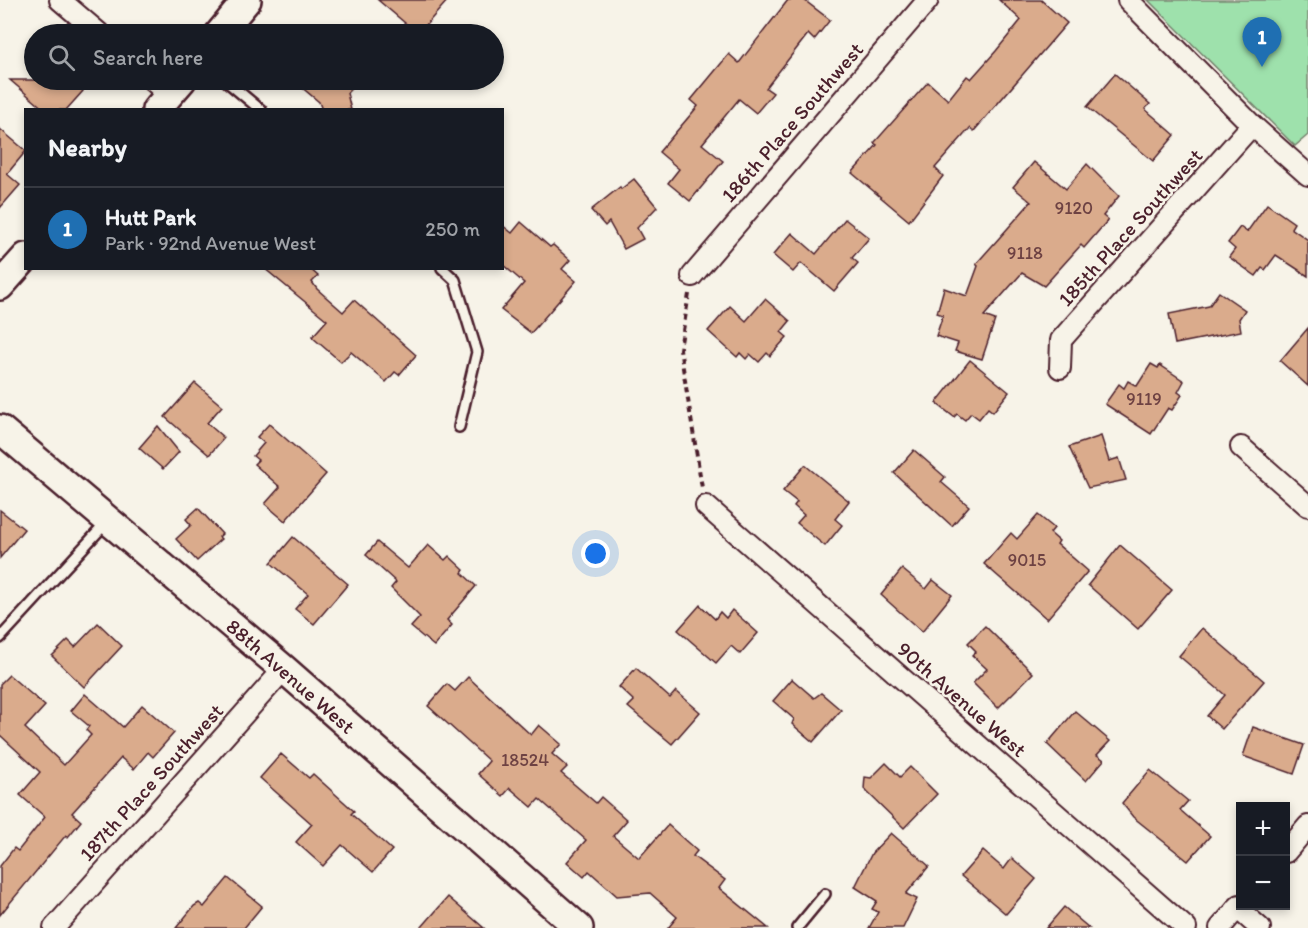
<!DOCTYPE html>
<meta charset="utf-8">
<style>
body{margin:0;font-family:Itim,sans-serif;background:#242831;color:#f1f3f6}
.controls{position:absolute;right:18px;bottom:18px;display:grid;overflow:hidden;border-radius:0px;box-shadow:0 3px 9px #0003}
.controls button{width:54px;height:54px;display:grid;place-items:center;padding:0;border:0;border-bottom:2px solid #363941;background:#171b24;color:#f1f3f6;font:30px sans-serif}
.you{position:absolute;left:596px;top:554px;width:21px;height:21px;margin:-15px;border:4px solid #fff;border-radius:50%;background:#1a73e8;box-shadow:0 0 0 9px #1a73e833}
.badge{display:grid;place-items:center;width:39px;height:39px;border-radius:50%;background:#1f6fb2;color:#fff;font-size:20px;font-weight:700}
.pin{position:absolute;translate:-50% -50px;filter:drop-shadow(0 2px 3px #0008)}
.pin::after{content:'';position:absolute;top:32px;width:21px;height:18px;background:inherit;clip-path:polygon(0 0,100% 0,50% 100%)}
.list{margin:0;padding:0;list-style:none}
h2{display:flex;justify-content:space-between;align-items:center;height:78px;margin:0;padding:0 24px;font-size:26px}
h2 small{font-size:20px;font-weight:400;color:#9ea1a6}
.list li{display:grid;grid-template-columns:39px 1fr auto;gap:18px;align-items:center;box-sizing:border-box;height:84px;padding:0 24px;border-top:2px solid #363941}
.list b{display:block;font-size:22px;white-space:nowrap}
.list p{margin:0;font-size:20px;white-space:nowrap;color:#9ea1a6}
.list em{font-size:20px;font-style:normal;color:#9ea1a6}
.icon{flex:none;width:33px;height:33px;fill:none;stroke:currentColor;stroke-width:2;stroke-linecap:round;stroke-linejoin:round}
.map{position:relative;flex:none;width:1308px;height:928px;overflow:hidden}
.search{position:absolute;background:#171b24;box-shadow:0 3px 9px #0003;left:24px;top:24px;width:480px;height:66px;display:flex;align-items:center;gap:15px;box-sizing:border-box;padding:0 21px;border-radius:33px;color:#9ea1a6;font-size:22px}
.panel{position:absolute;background:#171b24;box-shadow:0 3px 9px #0003;left:24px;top:108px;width:480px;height:162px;border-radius:0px}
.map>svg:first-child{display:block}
.green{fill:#9ee1ac;stroke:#74806c;stroke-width:1.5}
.building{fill:#daab8c;stroke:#4a1f2b;stroke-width:1.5}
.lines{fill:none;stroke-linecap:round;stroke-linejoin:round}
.lane-casing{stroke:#4a1f2b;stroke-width:14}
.street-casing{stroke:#4a1f2b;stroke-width:24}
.secondary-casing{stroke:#4a1f2b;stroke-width:32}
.path{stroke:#4a1f2b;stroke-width:4;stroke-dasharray:6 4.5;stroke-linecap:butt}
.lane{stroke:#f7f3e8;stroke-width:9}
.street{stroke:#f7f3e8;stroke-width:20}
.secondary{stroke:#f7f3e8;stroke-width:27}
.labels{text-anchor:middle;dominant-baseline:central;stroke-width:5;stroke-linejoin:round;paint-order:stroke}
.number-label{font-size:18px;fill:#6e4243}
.street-label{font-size:21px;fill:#4a1f2b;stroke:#f7f3e8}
</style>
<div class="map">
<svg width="1308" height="928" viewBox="0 0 1308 928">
<rect width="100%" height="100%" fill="#f7f3e8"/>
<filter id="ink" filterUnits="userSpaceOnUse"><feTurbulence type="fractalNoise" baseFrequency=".0167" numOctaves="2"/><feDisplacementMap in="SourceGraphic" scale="12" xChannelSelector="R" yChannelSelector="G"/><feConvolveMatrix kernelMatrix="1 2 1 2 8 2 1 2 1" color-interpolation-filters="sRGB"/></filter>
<g filter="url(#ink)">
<polygon class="green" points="1148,0 1308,0 1308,135 1295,146"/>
<g class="building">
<polygon points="378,0 448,0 418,34"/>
<polygon points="788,0 804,0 830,20 814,40 808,34 766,88 773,93 756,113 739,99 702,144 723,161 690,201 668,183 679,169 659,152 698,106 691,100 729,54 739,63"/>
<polygon points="999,0 1041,0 1067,23 974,131 970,128 935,168 943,176 909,221 852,173 877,145 874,143 928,82 948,100 967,76 971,79 996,51 1021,20"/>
<polygon points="1115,74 1150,104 1145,109 1175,135 1153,161 1087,107"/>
<polygon points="10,80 70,80 83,91 66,110 45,110"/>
<polygon points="293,80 359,80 347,93 351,110 322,110 319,102"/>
<polygon points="0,129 26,151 7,174 20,185 0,208"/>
<polygon points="1034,162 1066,189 1087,164 1119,196 1103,216 1108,220 1084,248 1081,245 1044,286 1022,273 984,316 995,320 982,359 955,351 958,343 936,336 943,315 937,313 944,288 967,296 978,266 976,264 1031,202 1013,187"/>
<polygon points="634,179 657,207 637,228 643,239 624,249 609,222 605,226 591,210 620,187 621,189"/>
<polygon points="1267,204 1294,223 1291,228 1308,240 1308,276 1276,255 1265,270 1262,268 1256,276 1229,257 1235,249 1228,243 1240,227 1247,232"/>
<polygon points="845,219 869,238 852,258 858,263 834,291 801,263 793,272 773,255 792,233 816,254"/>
<polygon points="521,222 550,247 553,245 570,260 562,269 576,281 531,333 501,310 524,283 502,264 502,225 512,233"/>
<polygon points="264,268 309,268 318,276 312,282 317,289 343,312 354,300 416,355 399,375 395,372 386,382 351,352 341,362 312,337 327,320"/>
<polygon points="1219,292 1245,310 1239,319 1241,331 1175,344 1169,314 1209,306"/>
<polygon points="765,299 790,321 781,332 787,337 770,356 767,353 759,362 750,354 746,359 740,353 737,357 708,331 730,306 746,321"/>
<polygon points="1308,328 1308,386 1280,361"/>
<polygon points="970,360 1009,392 993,412 988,408 979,419 971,413 965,420 957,414 954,417 936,403"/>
<polygon points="1151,364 1158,368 1160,365 1184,381 1178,392 1182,395 1172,410 1168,408 1151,434 1105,404 1119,384 1124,388 1128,381 1137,386"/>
<polygon points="195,383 222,406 207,423 224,438 209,455 165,417"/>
<polygon points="269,424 326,474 285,521 265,504 280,487 254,464 258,460 253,456 264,443 257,437"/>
<polygon points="158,426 179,452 163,469 139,448"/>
<polygon points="1101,436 1109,461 1119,458 1126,480 1088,488 1069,447"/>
<polygon points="914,450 945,477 941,482 969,506 952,526 894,473"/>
<polygon points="805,465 849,501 835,519 842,525 825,546 797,523 804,515 794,506 797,502 783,491"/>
<polygon points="198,508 222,534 219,537 221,539 197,561 176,539 191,525 186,519"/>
<polygon points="0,510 24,529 0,558"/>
<polygon points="1038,515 1054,528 1050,533 1059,541 1057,544 1088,571 1047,619 984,564 1011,533 1017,539"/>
<polygon points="293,537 348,584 314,624 295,609 308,594 271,563"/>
<polygon points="377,542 408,568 428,545 445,560 449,556 464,570 462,573 476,586 447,620 452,625 434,646 411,627 420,617 391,588 396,582 366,555"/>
<polygon points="1120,545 1172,590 1138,629 1088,585"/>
<polygon points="902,569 926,589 933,580 952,595 922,632 881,595"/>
<polygon points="700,605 715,619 720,612 726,618 732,610 758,633 740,654 731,646 716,663 678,630"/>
<polygon points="98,623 122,646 84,687 52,656 68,640 75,647"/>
<polygon points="985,626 1033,673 998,708 973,683 987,669 972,655 976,651 968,643"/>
<polygon points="1202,628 1264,681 1222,729 1207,716 1225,695 1179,656"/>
<polygon points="636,668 670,698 676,691 700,712 672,744 628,707 634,701 619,687"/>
<polygon points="9,675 45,706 25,728 64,765 91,735 86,730 89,726 71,711 85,694 123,727 142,705 174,733 153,757 148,752 134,769 121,758 72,813 81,821 68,837 66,835 0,915 0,866 14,848 18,851 45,817 20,795 40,772 0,735 0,684"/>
<polygon points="468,677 531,735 539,725 561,744 552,754 567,767 561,773 596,803 601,797 627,820 613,836 639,858 668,825 697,851 693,856 725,880 719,888 768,928 668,928 677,917 650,893 617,896 589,871 584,877 567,862 586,840 539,799 532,807 510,788 503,796 478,774 489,761 428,706 447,684 455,691"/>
<polygon points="792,679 814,698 821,693 841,710 813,742 792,724 794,719 773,701"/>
<polygon points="1075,711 1110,741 1097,755 1104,760 1086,781 1047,744"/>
<polygon points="1253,727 1304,745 1294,774 1243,756"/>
<polygon points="281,754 309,778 313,774 354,811 351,814 392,850 373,872 342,845 323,866 296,842 312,824 260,778"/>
<polygon points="886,763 900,777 910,767 937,794 904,828 864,789 865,777 871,778"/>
<polygon points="1150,770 1188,801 1180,810 1210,836 1188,861 1133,817 1122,803"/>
<polygon points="891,833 929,866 906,894 917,899 903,928 869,928 878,912 872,909 877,901 855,887 872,853"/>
<polygon points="983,851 1004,869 1012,858 1036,879 1006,914 961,876"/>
<polygon points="228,878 262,906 244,928 176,928 194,906 199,903 204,907"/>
<polygon points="448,897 484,928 421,928"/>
<polygon points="1064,907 1089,928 1046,928"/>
</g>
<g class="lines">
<g class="lane-casing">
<g id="lane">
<polyline points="225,80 261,110"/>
<polyline points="442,268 455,280 477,352 459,427"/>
<polyline points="0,638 107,522"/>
<polyline points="797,928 825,894"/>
</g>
</g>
<g class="street-casing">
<g id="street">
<polyline points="60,0 100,34"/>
<polyline points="1128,0 1252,125 1308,175"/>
<polyline points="152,80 169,95"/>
<polyline points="692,276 928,0"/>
<polyline points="1060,368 1061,340 1252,125"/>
<polyline points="1241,447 1308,506"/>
<polyline points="706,506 1186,928"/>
<polyline points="1286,852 1308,826"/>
<polyline points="1237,908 1260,928"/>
<polyline points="54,928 284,669"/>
<polyline points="1220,928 1240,905"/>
</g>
</g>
<g class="secondary-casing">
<g id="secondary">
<polyline points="219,34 247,0"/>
<polyline points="156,110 182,80"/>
<polyline points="0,286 26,257"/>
<polyline points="0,429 284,669 579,928"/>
</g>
</g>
<polyline class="path" points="689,294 680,349 702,488"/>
<use href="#lane" class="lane"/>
<use href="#street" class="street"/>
<use href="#secondary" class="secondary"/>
</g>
</g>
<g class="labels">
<g class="number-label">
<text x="1074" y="208">9120</text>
<text x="1025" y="253">9118</text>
<text x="1144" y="399">9119</text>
<text x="1027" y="560">9015</text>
<text x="525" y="760">18524</text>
</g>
<g class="street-label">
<text transform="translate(792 122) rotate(-49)">186th Place Southwest</text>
<text transform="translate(1130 227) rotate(-48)">185th Place Southwest</text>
<text transform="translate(291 676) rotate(41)">88th Avenue West</text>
<text transform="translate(962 699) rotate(41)">90th Avenue West</text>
<text transform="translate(151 782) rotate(-48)">187th Place Southwest</text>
</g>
</g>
</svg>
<div class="controls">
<button>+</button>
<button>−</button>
</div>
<div class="you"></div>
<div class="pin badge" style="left:1262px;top:67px">1</div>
<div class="search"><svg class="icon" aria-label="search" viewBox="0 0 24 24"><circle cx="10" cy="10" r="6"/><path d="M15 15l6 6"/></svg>Search here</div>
<section class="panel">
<h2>Nearby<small></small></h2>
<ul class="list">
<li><span class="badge">1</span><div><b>Hutt Park</b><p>Park · 92nd Avenue West</p></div><em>250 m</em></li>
</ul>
</section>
</div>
